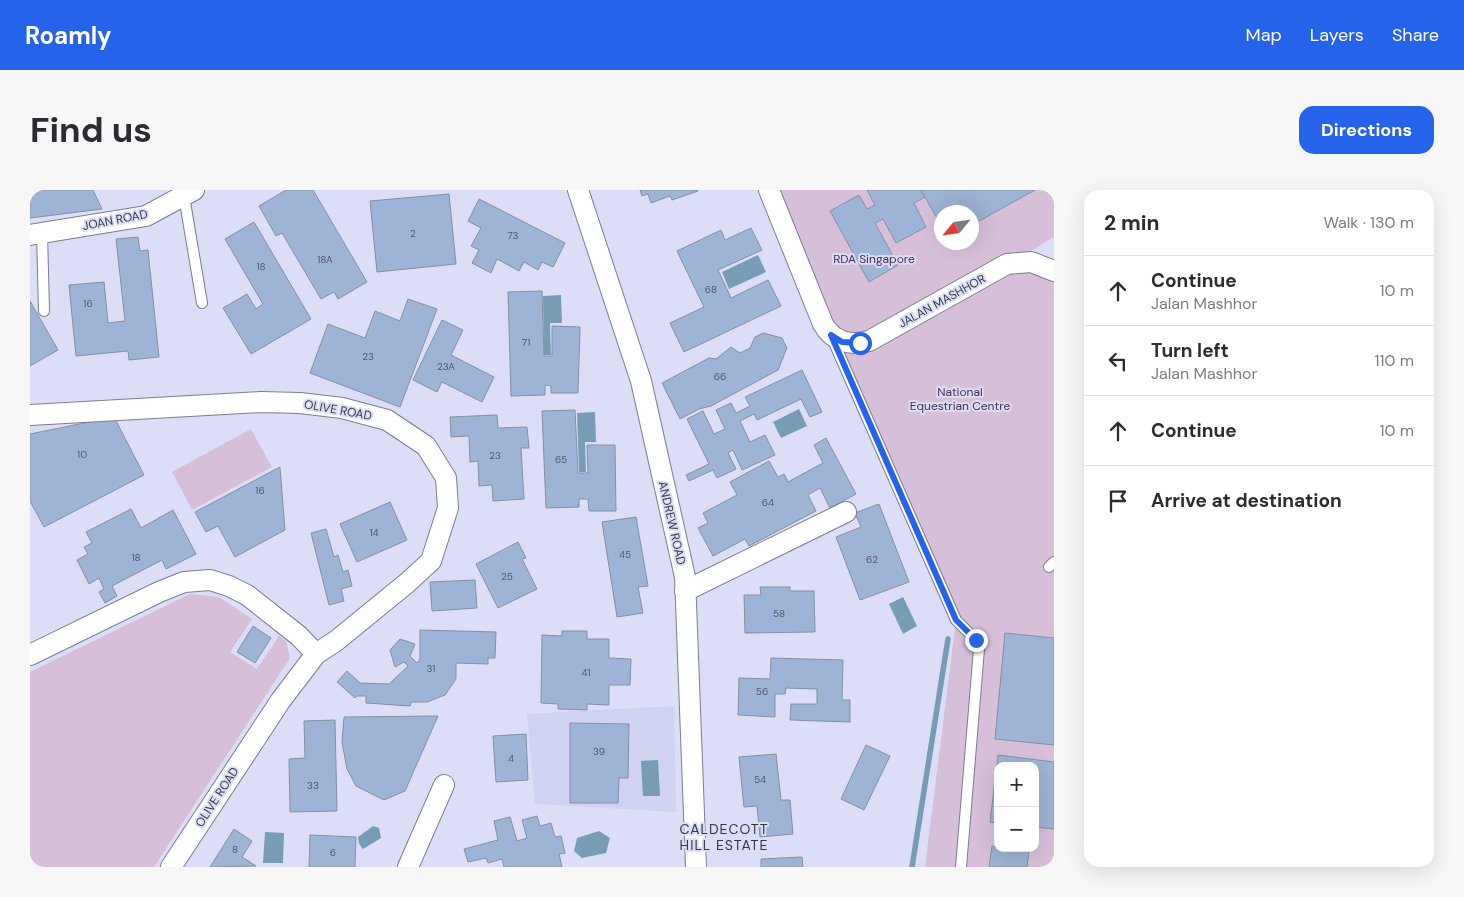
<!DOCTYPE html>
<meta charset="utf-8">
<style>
body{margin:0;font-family:"DM Sans",sans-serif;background:#f7f7f7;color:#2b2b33}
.controls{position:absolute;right:15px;bottom:15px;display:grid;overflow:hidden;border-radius:10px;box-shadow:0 5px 20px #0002}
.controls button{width:45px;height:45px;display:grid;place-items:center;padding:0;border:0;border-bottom:1px solid #e1e1e2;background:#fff;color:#2b2b33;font:25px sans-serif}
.compass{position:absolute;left:904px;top:15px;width:45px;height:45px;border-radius:50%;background:#fff;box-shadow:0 5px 20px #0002;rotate:241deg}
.stop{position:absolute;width:15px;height:15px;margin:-11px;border:4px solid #2563eb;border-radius:50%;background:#fff}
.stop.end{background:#2563eb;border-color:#fff;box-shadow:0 1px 5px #0008}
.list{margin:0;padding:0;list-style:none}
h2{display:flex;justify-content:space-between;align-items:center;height:65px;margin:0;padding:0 20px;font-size:21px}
h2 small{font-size:16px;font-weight:400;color:#7c7c81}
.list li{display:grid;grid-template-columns:32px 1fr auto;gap:15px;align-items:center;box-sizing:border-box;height:70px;padding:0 20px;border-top:1px solid #e1e1e2}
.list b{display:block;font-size:19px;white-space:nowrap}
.list p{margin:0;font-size:16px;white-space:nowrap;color:#7c7c81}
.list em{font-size:16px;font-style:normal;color:#7c7c81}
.icon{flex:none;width:28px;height:28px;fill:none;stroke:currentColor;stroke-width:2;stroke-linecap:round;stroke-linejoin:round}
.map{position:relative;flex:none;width:1024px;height:677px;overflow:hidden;border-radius:15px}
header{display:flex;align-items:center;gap:30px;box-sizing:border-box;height:70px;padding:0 25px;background:#2563eb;color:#fff}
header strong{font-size:24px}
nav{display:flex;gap:28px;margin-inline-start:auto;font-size:18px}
.intro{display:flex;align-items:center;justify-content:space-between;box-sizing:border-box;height:120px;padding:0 30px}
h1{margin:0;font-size:35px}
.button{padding:12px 22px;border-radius:15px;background:#2563eb;color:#fff;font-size:18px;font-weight:700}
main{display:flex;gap:30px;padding:0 30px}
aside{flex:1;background:#fff;border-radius:15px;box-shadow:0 5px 20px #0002}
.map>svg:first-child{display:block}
.built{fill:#cfd2f1}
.green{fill:#d7bfda;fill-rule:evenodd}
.water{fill:#779cb5}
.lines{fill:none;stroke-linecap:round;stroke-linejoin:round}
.stream{stroke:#779cb5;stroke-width:5.5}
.building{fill:#9eb4d6;stroke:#8390a3}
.lane-casing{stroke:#7a7d92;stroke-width:12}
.street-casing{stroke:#7a7d92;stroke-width:22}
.lane{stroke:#fff;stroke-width:10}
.street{stroke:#fff;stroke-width:20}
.route{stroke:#2563eb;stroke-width:6}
.labels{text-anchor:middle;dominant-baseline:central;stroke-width:4;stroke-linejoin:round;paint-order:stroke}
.number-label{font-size:10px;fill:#525868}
.street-label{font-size:12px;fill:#393a44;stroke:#dbdef6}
.park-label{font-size:12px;fill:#4c2752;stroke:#dbdef6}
.neighbourhood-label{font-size:14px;letter-spacing:1px;fill:#353749;stroke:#dbdef6}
</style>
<header>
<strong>Roamly</strong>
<nav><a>Map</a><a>Layers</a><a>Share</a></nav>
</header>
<div class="intro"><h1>Find us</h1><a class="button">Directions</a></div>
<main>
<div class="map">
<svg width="1024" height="677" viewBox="0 0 1024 677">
<rect width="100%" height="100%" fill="#dbdef6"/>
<polygon class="built" points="644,516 646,622 505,614 497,524"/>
<g class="green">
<path d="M739,0h285v47l-45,27 45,9v594h-129l31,-247zM912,22h30v30h-30zM968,576h37v82h-37z"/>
<polygon points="221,239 242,277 162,320 142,282"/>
<polygon points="160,404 189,407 222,429 200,462 227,479 249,446 256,451 260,468 124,677 0,677 0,482"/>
</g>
<g class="water">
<polygon points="728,65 736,82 699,99 692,82"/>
<polygon points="531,105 532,133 520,133 521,165 514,165 513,106"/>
<polygon points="769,219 777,236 751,248 743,232"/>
<polygon points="565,222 566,252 555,252 556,282 549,282 547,223"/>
<polygon points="873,407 887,436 873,444 859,414"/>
<polygon points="628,570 630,606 613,606 611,571"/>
<polygon points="343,636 349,638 351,648 333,659 329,654 328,647"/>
<polygon points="569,641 580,648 576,663 552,668 544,661 547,648"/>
<polygon points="235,642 254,643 253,673 233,673"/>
</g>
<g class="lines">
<polyline class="stream" points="882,677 918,449"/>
</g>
<g class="building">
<polygon points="0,0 63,0 72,19 0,28"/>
<polygon points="256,0 283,0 337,92 308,109 304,102 291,109 252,43 246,46 229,16"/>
<polygon points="610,0 668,0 668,1 642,10 640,6 621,13 618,4 612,6"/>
<polygon points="837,0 891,0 895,7 884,13 896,37 866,53 853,29 845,33 868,75 839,92 800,21 829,5 837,19 845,15"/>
<polygon points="891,0 1005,0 942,35 942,22 912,22 912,37"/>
<polygon points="419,4 426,74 347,82 340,11"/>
<polygon points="449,9 535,53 523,77 512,72 508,80 494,72 489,81 467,69 461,83 442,73 449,60 441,56 451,38 438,31"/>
<polygon points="224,32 281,129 221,164 193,118 217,104 226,119 233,114 195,49"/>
<polygon points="721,38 732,60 688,80 701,108 738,90 751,116 654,162 640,133 674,117 647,61 691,40 695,50"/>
<polygon points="108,47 110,61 118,60 129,167 99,170 98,161 46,166 39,95 74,92 78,133 95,131 86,49"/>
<polygon points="512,101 514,166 522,166 522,136 550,137 548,203 521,203 521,196 515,195 515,205 481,206 478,102"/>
<polygon points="378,109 407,119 370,217 280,183 298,134 335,148 345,121 370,131"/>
<polygon points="0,111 28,160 0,176"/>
<polygon points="412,130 433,140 421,165 464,187 452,212 412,192 407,202 383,190"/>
<polygon points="733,143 752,148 757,158 748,180 681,216 669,219 650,229 632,193 679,168 686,169 701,157 710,163 720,158 725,147"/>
<polygon points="772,180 792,222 780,227 771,209 727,230 724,224 710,231 720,252 735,245 745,265 712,280 703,260 698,263 706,279 687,288 683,280 659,291 656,285 679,274 657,229 673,221 684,244 695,239 686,220 701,213 706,223 720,216 715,207"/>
<polygon points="545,220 548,283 558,283 557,255 585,255 586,321 559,321 558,309 549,309 549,317 516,318 512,221"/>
<polygon points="467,225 468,238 497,237 499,258 491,258 494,309 463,311 462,295 449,296 448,271 440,272 439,246 421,247 420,227"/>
<polygon points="84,227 114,285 14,337 0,311 0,244"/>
<polygon points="796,248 826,304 800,318 790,298 778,305 786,321 719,356 715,349 683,366 668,338 678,333 673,323 707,305 700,292 739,271 748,287 754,284 758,292 793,273 784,255"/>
<polygon points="250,277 255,340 205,367 188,336 176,342 165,322"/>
<polygon points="360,312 377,350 327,372 310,334"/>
<polygon points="849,314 879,392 830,410 806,347 831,337 825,323"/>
<polygon points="101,319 111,338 143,320 166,364 136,379 132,370 82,396 87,406 75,413 69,402 74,399 69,388 59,394 47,370 58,364 54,357 62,353 56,342"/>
<polygon points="606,327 618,396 608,397 613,423 587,427 572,332"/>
<polygon points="296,339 304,367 308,365 313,382 318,380 322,396 311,399 314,411 299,415 281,343"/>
<polygon points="488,352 496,368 492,369 507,399 468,418 446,374"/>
<polygon points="445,390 447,418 402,421 400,392"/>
<polygon points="730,397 760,397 760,401 784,401 785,442 715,443 714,405 731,405"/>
<polygon points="223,436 241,448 225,473 207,462"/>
<polygon points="390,440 466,442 465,468 458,468 458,474 426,473 426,489 415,505 397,512 381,512 380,516 336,513 336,506 327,506 325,508 307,492 317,481 330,493 359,494 378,476 374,472 365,477 360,460 370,449 385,454 380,466 387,473 390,469"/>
<polygon points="532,441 557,441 557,449 579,449 579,468 601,469 600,495 579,495 579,515 557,514 557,520 528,519 528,514 511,513 512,445 532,446"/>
<polygon points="975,443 1024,448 1024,555 965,549"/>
<polygon points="741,468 813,470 812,510 820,510 820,532 760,530 761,514 787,514 787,499 756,498 755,504 745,504 745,527 708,525 709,488 740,489"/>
<polygon points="408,526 375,601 354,610 326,596 317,579 312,552 314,527"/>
<polygon points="305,530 307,621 260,622 259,569 275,568 274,531"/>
<polygon points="540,533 599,534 598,588 589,588 588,613 540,613"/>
<polygon points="496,544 498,590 466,592 463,546"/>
<polygon points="836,555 860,566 834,620 811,609"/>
<polygon points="746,564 751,610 760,610 763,644 730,647 727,616 714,617 709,567"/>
<polygon points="968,565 1024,572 1024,639 1005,637 1005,576 968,576 968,633 960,632"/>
<polygon points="507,626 510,636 521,633 525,647 531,646 535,663 529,664 532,677 474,677 472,669 458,673 456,668 438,672 434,659 468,650 464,631 480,627 487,651 497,648 492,630"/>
<polygon points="204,639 222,651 212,667 226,676 180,677"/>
<polygon points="280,645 326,647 325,677 279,677"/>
<polygon points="962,656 968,658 999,660 997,677 959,677"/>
<polygon points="772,667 773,677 731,677 731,669"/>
</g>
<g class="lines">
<g class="lane-casing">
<g id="lane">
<polyline points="154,6 172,113"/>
<polyline points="12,43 14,121"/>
<polyline points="802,148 926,430 946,450 949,459 931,677"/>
<polyline points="1019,377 1024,372"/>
</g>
</g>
<g class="street-casing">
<g id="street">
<polyline points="548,0 611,191 655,387 666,677"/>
<path d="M739,0l54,134c10,18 27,22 46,17l138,-77 24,-2 23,9"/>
<polyline points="0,45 116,26 164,0"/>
<polyline points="0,225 231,212 270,213 312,218 357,230 396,256 416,288 418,318 401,371 377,393 306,451 286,464 251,510 141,677"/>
<polyline points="655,401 816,322"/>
<polyline points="0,465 129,402 154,392 180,390 199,396 217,405 269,446 286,464"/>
<polyline points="378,677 414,595"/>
</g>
</g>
<use href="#lane" class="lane"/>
<use href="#street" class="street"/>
</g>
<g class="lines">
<polyline class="route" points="830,153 812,152 801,145 926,430 946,450"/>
</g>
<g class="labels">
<g class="number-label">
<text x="383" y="43">2</text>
<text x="483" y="45">73</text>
<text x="295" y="69">18A</text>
<text x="231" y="76">18</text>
<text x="681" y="99">68</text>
<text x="58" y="113">16</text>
<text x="496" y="152">71</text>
<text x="338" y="166">23</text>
<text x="416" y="176">23A</text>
<text x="690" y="186">66</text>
<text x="52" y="264">10</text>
<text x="465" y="265">23</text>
<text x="531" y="269">65</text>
<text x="230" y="300">16</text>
<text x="738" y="312">64</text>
<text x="344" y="342">14</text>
<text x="595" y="364">45</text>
<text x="106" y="367">18</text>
<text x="842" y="369">62</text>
<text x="477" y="386">25</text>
<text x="749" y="423">58</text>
<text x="401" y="478">31</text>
<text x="556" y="482">41</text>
<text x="732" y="501">56</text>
<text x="569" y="561">39</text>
<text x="481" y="568">4</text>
<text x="730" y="589">54</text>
<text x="283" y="595">33</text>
<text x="205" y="659">8</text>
<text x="303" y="662">6</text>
</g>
<g class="street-label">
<text transform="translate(85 30) rotate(-11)">JOAN ROAD</text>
<text transform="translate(912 111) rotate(-29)">JALAN MASHHOR</text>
<text transform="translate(308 220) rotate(10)">OLIVE ROAD</text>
<text transform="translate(642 333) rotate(77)">ANDREW ROAD</text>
<text transform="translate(187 607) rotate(-57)">OLIVE ROAD</text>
</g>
<g class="park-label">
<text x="844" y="69">RDA Singapore</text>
<text x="930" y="202">National<tspan x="930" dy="14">Equestrian Centre</tspan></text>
</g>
<g class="neighbourhood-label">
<text x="694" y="639">CALDECOTT<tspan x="694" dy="16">HILL ESTATE</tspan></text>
</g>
</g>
</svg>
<div class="controls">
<button>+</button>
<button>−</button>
</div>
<svg class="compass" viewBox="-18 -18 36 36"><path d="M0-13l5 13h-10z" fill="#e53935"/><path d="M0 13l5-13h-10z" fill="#7c7c81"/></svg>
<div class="stop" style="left:830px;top:153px"></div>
<div class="stop end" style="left:946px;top:450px"></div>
</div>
<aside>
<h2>2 min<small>Walk · 130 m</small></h2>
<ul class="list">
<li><svg class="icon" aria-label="ahead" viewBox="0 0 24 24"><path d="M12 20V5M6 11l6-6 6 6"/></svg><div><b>Continue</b><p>Jalan Mashhor</p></div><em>10 m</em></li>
<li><svg class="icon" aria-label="left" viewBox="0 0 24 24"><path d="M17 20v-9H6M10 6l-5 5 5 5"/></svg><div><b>Turn left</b><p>Jalan Mashhor</p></div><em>110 m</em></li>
<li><svg class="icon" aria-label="ahead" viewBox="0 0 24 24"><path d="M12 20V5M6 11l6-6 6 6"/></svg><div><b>Continue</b></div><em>10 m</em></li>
<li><svg class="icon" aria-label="arrive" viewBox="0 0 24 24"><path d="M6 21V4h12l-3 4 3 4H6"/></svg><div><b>Arrive at destination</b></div></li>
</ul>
</aside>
</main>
